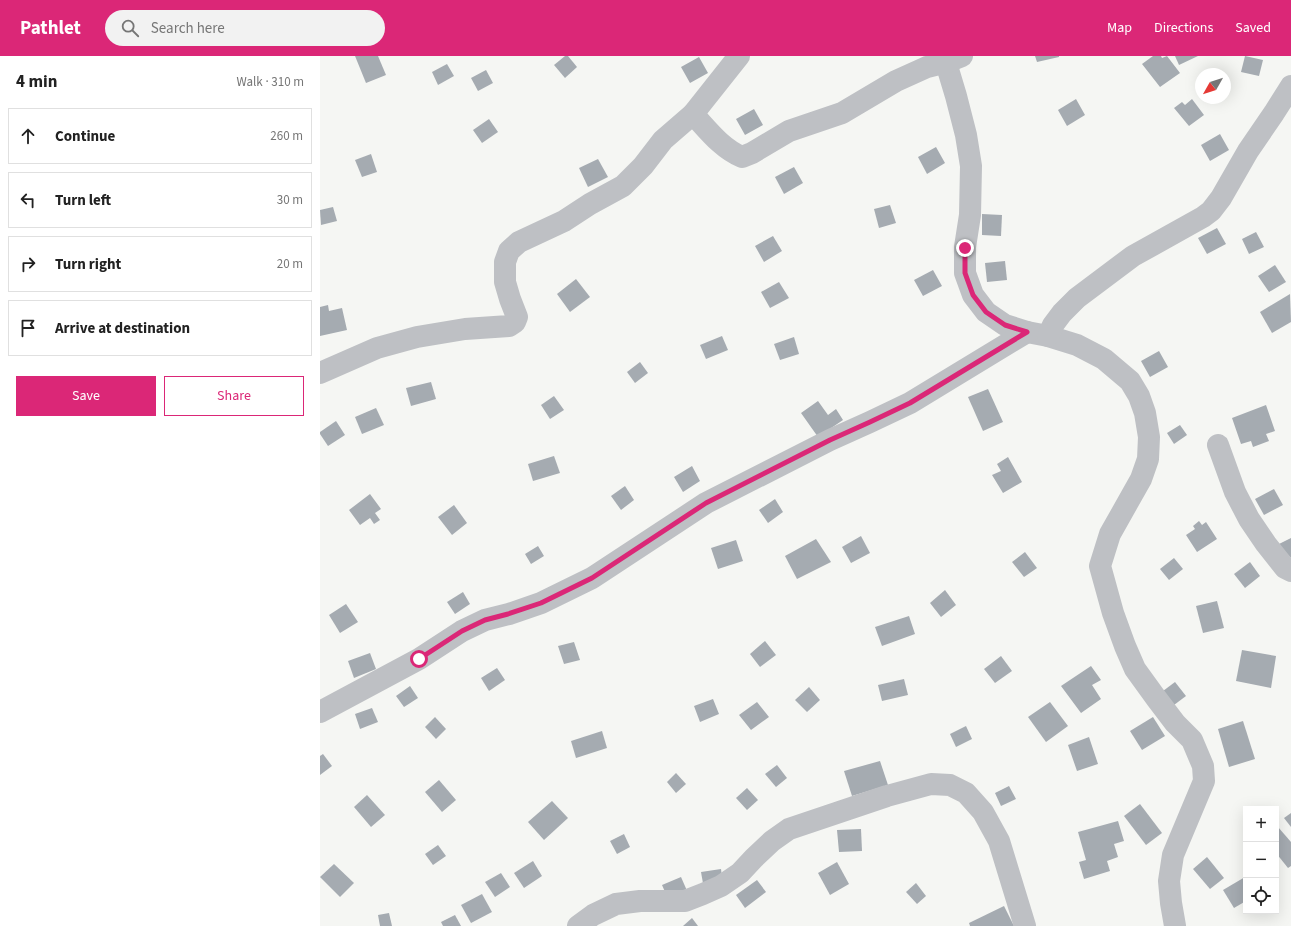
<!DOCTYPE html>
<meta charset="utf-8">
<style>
body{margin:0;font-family:"Source Sans 3",sans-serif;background:#f2f2f2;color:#222}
.controls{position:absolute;right:12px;bottom:12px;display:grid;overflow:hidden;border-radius:0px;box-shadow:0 4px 16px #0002}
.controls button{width:36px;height:36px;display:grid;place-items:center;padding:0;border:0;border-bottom:1px solid #e0e0e0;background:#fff;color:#222;font:20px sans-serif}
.compass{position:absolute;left:875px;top:12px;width:36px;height:36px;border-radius:50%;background:#fff;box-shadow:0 4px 16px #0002;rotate:231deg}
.stop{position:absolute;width:12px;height:12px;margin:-9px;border:3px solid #db2777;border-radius:50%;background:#fff}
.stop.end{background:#db2777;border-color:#fff;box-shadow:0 1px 4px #0008}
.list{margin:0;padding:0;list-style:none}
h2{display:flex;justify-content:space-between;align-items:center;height:52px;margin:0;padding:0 16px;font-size:17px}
h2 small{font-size:13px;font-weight:400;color:#767676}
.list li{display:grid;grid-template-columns:26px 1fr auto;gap:12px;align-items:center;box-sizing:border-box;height:56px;margin:0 8px 8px;padding:0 8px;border:1px solid #e0e0e0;border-radius:0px}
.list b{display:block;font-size:15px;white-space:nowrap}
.list em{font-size:13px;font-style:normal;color:#767676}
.actions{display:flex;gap:8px;padding:12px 16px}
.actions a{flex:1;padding:9px 0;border:1px solid #db2777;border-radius:0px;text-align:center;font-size:14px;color:#db2777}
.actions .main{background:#db2777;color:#fff}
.icon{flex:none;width:22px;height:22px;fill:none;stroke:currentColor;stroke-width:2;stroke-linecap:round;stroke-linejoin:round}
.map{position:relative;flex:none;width:971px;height:870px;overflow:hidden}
header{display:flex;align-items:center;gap:24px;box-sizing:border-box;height:56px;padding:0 20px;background:#db2777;color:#fff}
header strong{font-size:19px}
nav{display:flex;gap:22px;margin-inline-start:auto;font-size:14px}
.search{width:280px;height:36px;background:#f2f2f2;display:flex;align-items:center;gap:10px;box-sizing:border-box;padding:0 14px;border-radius:22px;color:#767676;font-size:15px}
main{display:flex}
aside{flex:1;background:#fff}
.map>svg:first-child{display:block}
.building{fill:#a5abb1}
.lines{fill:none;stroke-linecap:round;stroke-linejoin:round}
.minor{stroke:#bec0c4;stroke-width:22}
.route{stroke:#db2777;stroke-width:5}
</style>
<header>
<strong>Pathlet</strong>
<div class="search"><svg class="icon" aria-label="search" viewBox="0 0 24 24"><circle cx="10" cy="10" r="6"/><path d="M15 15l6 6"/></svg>Search here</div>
<nav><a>Map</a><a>Directions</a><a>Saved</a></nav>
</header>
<main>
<aside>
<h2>4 min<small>Walk · 310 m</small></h2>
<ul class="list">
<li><svg class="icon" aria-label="ahead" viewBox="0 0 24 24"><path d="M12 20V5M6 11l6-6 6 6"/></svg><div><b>Continue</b></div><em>260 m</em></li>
<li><svg class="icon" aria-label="left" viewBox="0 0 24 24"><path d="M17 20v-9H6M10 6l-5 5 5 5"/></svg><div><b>Turn left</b></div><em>30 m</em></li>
<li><svg class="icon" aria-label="right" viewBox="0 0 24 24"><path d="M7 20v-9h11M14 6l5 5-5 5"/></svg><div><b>Turn right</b></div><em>20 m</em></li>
<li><svg class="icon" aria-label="arrive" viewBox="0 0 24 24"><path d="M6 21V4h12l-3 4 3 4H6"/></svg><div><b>Arrive at destination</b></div></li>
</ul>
<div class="actions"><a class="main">Save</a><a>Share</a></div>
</aside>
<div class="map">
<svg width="971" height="870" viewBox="0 0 971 870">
<rect width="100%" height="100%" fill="#f5f6f3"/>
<g class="building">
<polygon points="35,0 58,0 66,19 46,27"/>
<polygon points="245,0 248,0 257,11 245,22 234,9"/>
<polygon points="715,0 739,0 739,1 717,6"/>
<polygon points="833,0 841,0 842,2 847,0 860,17 840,31 822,8"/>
<polygon points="855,0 878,0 859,9"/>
<polygon points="925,0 943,4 939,20 921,16"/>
<polygon points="379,1 388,17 370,27 361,11"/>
<polygon points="127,8 134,20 118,29 112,16"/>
<polygon points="166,14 173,27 158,35 151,22"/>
<polygon points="756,43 765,59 747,70 738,54"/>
<polygon points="872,43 884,59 869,70 854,52 862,46 865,49"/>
<polygon points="434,53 443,69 425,79 416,63"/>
<polygon points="169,63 178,76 162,87 153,74"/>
<polygon points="900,78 909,94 890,105 881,89"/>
<polygon points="616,91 625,107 607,118 598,101"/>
<polygon points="51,98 57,116 42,121 35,104"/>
<polygon points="278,103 288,121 268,131 259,112"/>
<polygon points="474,111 483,127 464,138 455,121"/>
<polygon points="570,149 576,167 559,172 554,153"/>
<polygon points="13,151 17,165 1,169 0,154"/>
<polygon points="662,158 682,159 681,180 662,179"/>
<polygon points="897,172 906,188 887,198 878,182"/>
<polygon points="936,176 944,191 929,198 922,183"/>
<polygon points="453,180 462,195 444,206 435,190"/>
<polygon points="685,205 687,224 667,226 665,207"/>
<polygon points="955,209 966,226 949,236 938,220"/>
<polygon points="613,214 622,230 603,240 594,224"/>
<polygon points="256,223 270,241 250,256 237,238"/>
<polygon points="459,226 469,242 450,252 441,236"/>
<polygon points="970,238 971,266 952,277 940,256"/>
<polygon points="8,249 9,255 22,252 27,274 0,280 0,251"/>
<polygon points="402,280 408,294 386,303 380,289"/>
<polygon points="474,281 479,298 460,304 454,288"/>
<polygon points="839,295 848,311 830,321 821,305"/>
<polygon points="320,306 328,317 315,327 307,316"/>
<polygon points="111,326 116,343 91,350 86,332"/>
<polygon points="668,333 683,366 663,375 648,341"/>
<polygon points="234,340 244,354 230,363 221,349"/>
<polygon points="498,345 508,359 516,353 523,364 498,381 481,357"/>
<polygon points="946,349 955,375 946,378 949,385 933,391 931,385 921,388 912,362"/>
<polygon points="56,352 64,369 42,378 35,361"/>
<polygon points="16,365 25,379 8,390 0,378 0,376"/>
<polygon points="860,369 867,379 854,388 847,377"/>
<polygon points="234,400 240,417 213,425 208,408"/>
<polygon points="688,401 702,426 683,437 672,419 681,415 677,408"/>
<polygon points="372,410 380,425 363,436 354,421"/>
<polygon points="305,430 314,444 301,454 291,440"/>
<polygon points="954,433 963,449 944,459 935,443"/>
<polygon points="50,438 61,453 55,457 60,464 54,468 50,462 40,469 29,454"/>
<polygon points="455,443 463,456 448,467 439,454"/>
<polygon points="134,449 147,467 132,479 118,461"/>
<polygon points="879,465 882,469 886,466 897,483 877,496 866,479 875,473 873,470"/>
<polygon points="541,480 550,497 531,507 522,491"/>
<polygon points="971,482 971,502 957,489"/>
<polygon points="496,483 511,506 477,523 465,500"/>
<polygon points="416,484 423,505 398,513 391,492"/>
<polygon points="218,490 224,500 211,508 205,498"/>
<polygon points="705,496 717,512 704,521 692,506"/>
<polygon points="854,502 863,513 849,524 840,513"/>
<polygon points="930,506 940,520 925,532 914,518"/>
<polygon points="625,534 636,549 621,561 610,547"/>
<polygon points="143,536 150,548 135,558 127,546"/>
<polygon points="897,545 904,572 883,577 876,550"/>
<polygon points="26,548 38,566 20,577 9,559"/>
<polygon points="589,560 595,578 562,590 555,571"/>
<polygon points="445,585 456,599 440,611 430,598"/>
<polygon points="254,586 260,604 244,608 238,590"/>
<polygon points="922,594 956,600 951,632 916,625"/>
<polygon points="50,597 56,613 34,622 28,605"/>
<polygon points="681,600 692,615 675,627 664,613"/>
<polygon points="771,610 781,624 772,629 781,643 761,657 741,630"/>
<polygon points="177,612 185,624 169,635 161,622"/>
<polygon points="584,623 588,639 562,645 558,629"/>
<polygon points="855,626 866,640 850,652 839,638"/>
<polygon points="90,630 98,642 84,651 76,640"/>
<polygon points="489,631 500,644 487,656 475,644"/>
<polygon points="393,643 399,658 380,666 374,650"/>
<polygon points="437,646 449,661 431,674 419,659"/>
<polygon points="730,646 748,670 726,686 708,661"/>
<polygon points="52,652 58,666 40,673 35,658"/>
<polygon points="115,661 126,673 116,683 105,671"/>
<polygon points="833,661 845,680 822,694 810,675"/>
<polygon points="923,665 935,703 909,711 898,673"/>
<polygon points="646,670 652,683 636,691 630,678"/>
<polygon points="282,675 287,692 256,702 251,685"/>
<polygon points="769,681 778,708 757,715 748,689"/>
<polygon points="3,698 12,710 0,719 0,700"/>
<polygon points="560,705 568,729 532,740 524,715"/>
<polygon points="457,709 467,722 456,731 445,718"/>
<polygon points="356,717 366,728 356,737 347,726"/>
<polygon points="119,724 136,744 122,756 105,736"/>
<polygon points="689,730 696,743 681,750 675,737"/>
<polygon points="427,732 438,744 427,754 416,742"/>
<polygon points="47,739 65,759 51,771 34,751"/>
<polygon points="232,745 248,762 224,784 208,766"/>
<polygon points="820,748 842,777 826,789 804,760"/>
<polygon points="971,757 971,771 964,762"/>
<polygon points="798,765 804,785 794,788 798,801 787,805 790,815 764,823 759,806 766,804 758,776"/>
<polygon points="958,771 971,786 971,810 968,812 956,797 956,772"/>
<polygon points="541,773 542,795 519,796 517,774"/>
<polygon points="304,778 310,791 297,798 290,785"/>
<polygon points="118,789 126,800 113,809 105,798"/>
<polygon points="887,801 904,822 890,833 873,813"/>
<polygon points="213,805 222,820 204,832 194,817"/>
<polygon points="517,806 529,828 510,839 498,817"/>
<polygon points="14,808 34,827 20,841 0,821"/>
<polygon points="401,813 403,830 384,833 381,816"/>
<polygon points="181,817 190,831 175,841 165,826"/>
<polygon points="361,821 371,844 352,852 342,829"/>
<polygon points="925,821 926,845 914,852 903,834"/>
<polygon points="437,824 446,836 425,852 416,839"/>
<polygon points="596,827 606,840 597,848 586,836"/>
<polygon points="162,838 172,856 151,867 141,849"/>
<polygon points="684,850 694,870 650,870 649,867"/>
<polygon points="69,857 72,870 60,870 58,859"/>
<polygon points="135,859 141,870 123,870 121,866"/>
<polygon points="372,862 378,870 363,870"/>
</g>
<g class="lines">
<g class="minor">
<polyline points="624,0 636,40 646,79 651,110 650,159 645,191 645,217 653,239 666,256 685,269 707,276 728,280 757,289 784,303 810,325 819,340 825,357 829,381 828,403 821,423 790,478 780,510 793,557 805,590 815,613 836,642 855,667 872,684 883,710 884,725 853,799 849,825 851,847 855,870"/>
<path d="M373,58c15,16 28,34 49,43l10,-4 37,-22 53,-18 54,-32 31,-14 20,-5 15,-6"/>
<polyline points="728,280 733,269 742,257 757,242 813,200 883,161 891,155 901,142 928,95 954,57 971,30"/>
<polyline points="0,317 57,292 97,281 145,273 189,270 195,266 197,261 190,243 185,226 185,206 189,195 199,186 244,165 270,148 303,130 323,110 343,84 373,58 419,0"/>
<polyline points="898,389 915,436 929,463 946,488 965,512 971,515"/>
<polyline points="0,656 99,603 142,575 165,564 189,558 221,547 272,522 386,447 510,384 550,366 590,347 707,276"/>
<polyline points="258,870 273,859 296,848 320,845 365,845 383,838 401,830 420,817 434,802 452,785 469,773 567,740 611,728 630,729 646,737 663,756 679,785 705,870"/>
</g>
</g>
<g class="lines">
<polyline class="route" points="99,603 142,575 165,564 188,558 221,547 272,522 386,447 510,384 550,366 590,347 707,276 685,269 666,256 653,239 645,217 645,192"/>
</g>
</svg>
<div class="controls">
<button>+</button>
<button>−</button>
<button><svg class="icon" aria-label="locate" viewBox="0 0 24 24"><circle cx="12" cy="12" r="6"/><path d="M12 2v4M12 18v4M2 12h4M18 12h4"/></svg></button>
</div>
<svg class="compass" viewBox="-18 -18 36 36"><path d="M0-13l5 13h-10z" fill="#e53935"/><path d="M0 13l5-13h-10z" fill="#767676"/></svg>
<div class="stop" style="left:99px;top:603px"></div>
<div class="stop end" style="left:645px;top:192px"></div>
</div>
</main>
